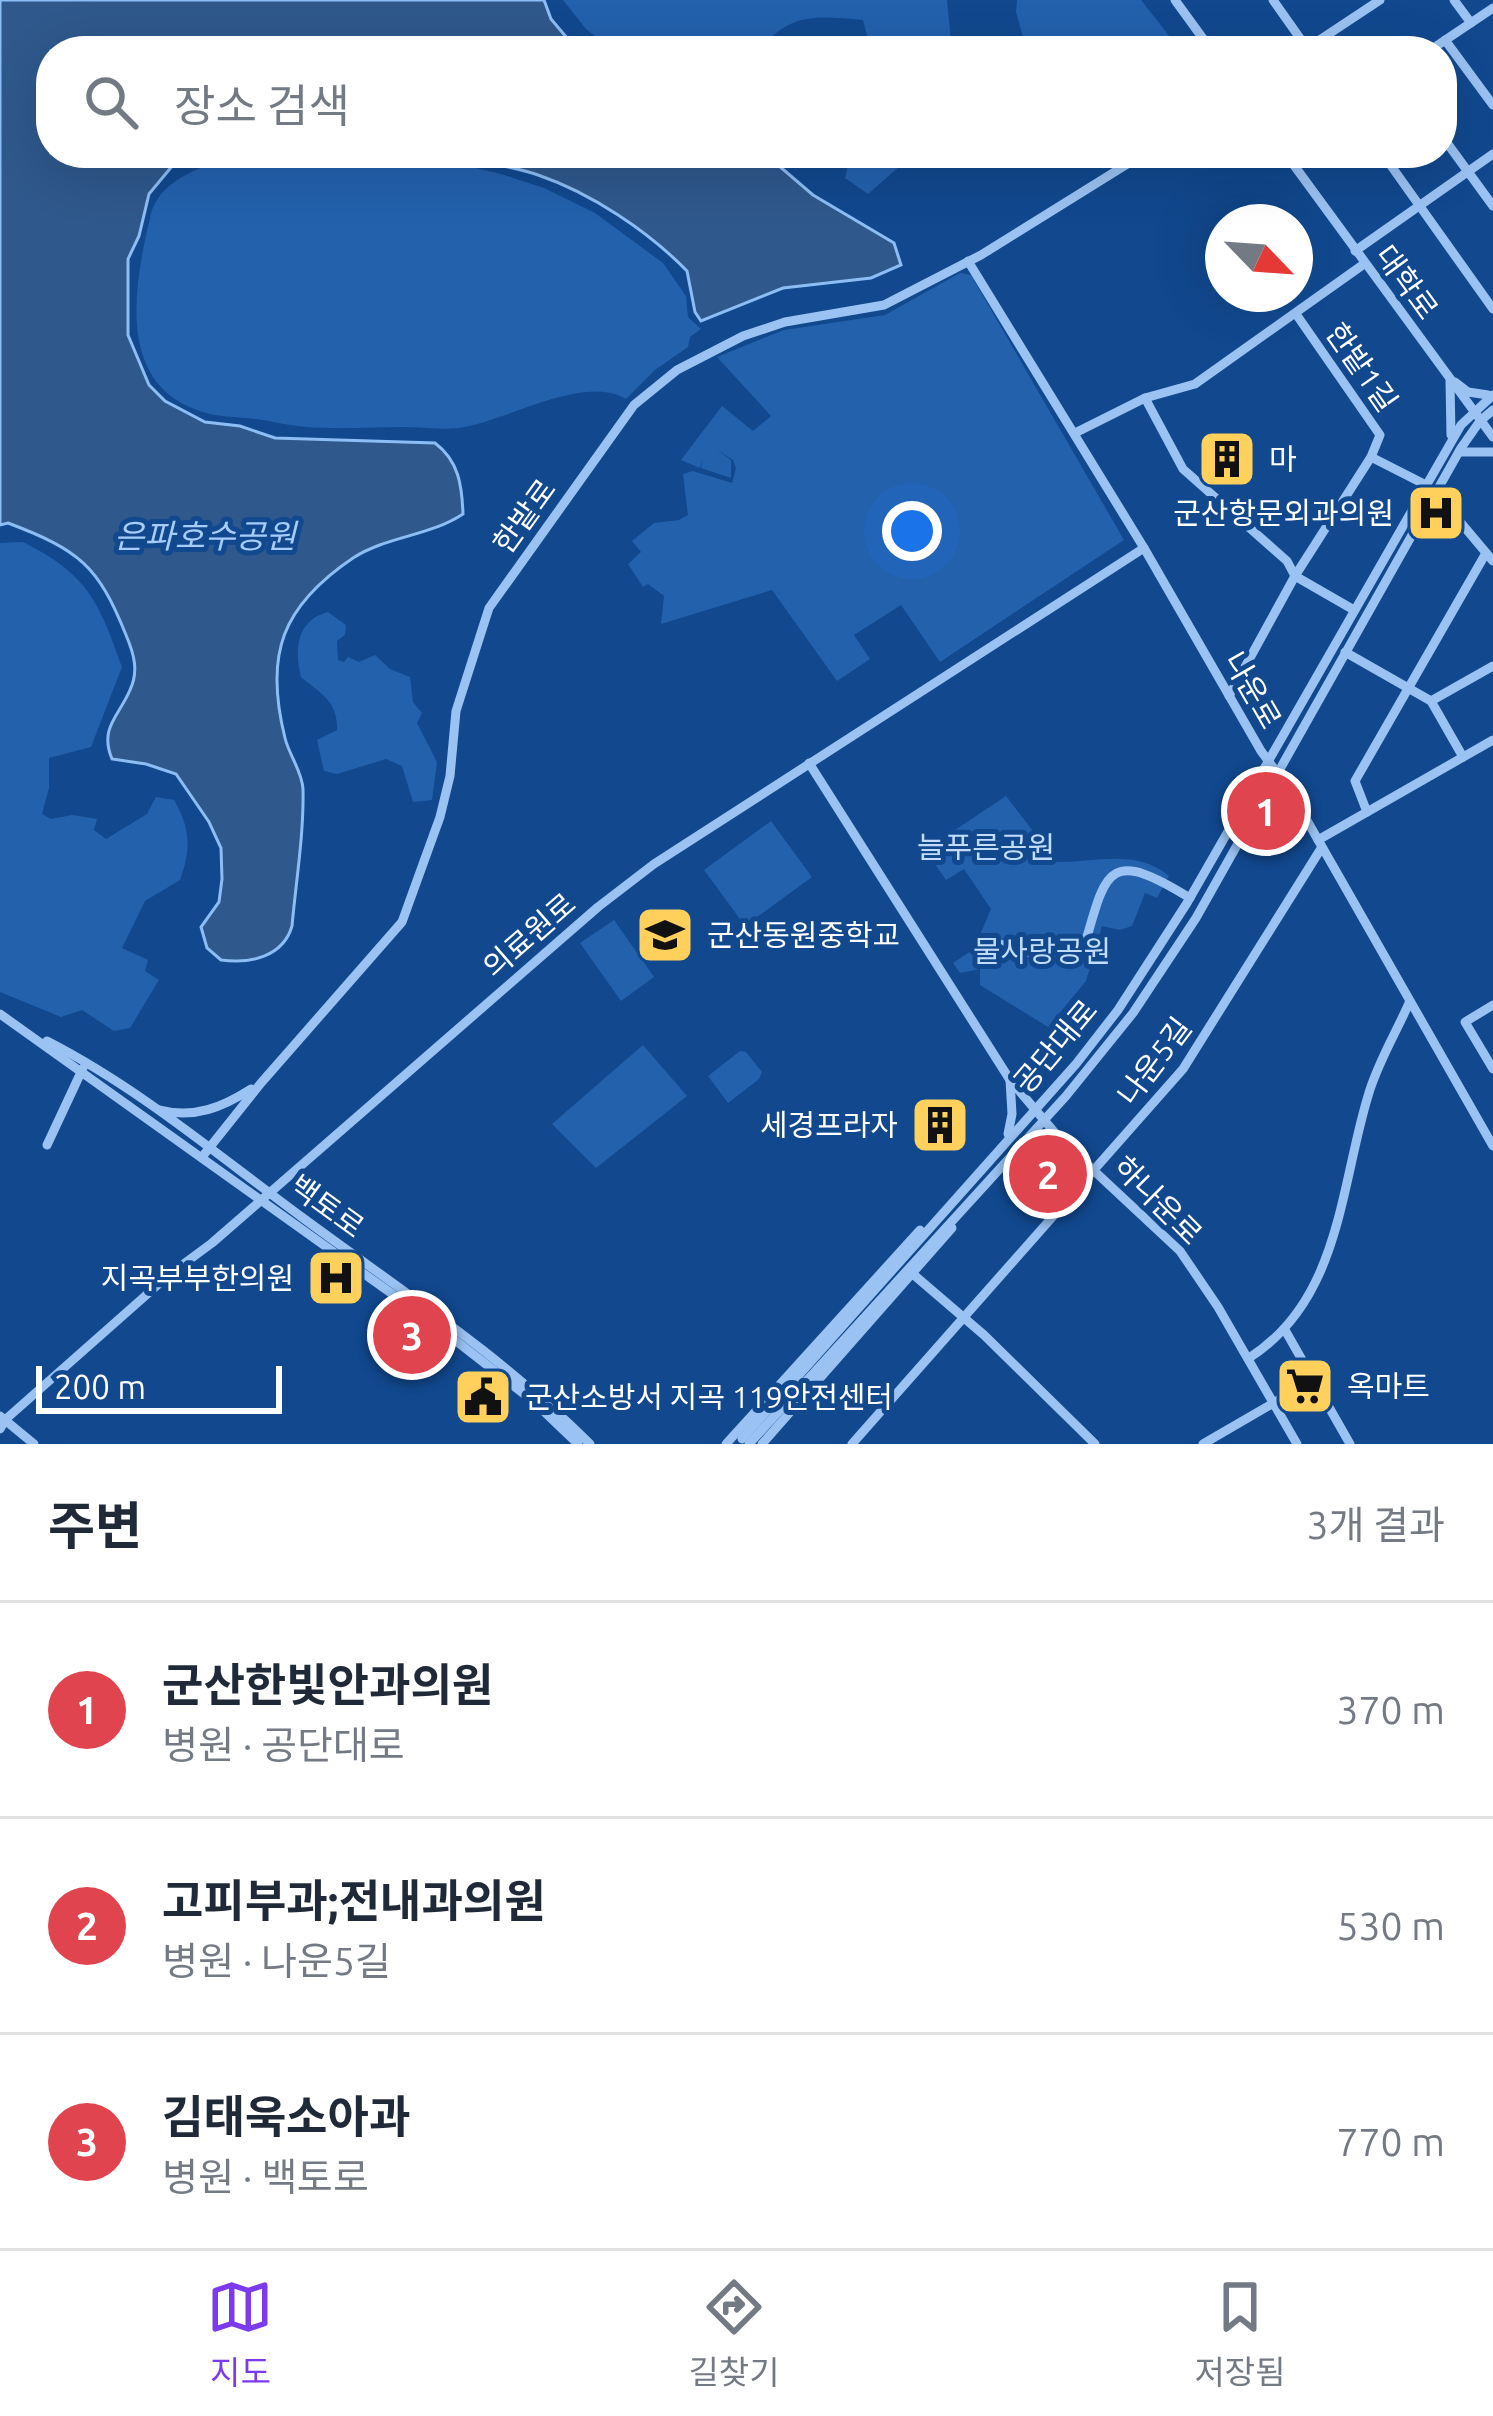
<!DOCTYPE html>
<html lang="ko">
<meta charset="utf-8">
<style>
body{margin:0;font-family:Ubuntu,"Noto Sans KR",sans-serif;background:#f2f2f3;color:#1f2937}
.compass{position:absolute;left:1205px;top:204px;width:108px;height:108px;border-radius:50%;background:#fff;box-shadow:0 12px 48px #0002;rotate:115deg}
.scale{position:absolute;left:36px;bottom:30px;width:246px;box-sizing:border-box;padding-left:12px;border:6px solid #fff;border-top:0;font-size:33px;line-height:42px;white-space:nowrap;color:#fff;-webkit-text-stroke:9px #11488e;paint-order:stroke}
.you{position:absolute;left:912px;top:531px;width:42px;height:42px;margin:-30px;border:9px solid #fff;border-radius:50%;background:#1a73e8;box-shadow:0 0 0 18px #1a73e833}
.badge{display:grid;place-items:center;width:78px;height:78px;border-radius:50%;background:#7c3aed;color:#fff;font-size:39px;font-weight:700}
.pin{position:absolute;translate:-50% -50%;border:6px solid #fff;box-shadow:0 3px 12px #0006}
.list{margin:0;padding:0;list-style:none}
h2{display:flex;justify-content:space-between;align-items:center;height:156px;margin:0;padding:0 48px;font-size:51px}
h2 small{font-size:39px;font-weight:400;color:#747a83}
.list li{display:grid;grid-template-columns:78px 1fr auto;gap:36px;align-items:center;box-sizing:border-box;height:216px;padding:0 48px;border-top:3px solid #e0e1e3}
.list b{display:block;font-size:45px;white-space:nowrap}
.list p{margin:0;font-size:39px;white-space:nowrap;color:#747a83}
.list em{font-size:39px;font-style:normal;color:#747a83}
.icon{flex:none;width:66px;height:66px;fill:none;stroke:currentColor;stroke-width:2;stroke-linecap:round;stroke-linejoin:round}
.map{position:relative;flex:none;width:1493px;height:1444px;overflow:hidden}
.search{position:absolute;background:#fff;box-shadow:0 12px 48px #0002;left:36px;right:36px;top:36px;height:132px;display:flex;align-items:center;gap:30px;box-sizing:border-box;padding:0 42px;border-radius:48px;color:#747a83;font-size:45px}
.sheet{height:804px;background:#fff}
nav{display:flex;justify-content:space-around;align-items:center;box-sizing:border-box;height:168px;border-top:3px solid #e0e1e3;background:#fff;font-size:33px;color:#747a83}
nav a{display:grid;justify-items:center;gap:6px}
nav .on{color:#7c3aed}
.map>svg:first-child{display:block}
.green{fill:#2361ad}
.water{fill:#2f588c;stroke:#8cbdf5;stroke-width:3}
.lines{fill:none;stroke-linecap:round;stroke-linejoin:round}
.minor{stroke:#9ac2f2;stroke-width:9}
.labels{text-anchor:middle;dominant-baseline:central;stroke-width:10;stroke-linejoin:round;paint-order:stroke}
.street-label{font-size:30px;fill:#fff;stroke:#11488e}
.poi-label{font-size:30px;fill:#fff;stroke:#11488e;text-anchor:start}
.park-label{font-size:30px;fill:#c1dcfd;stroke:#11488e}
.water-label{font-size:33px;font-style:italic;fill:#a6ccf9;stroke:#11488e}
</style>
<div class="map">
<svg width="1493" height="1444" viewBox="0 0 1493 1444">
<rect width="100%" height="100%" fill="#11488e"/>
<g class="green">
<path d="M563,0h384l5,51h-81l-8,-31c-45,-4 -74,-8 -104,31h-145l-28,-22z"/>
<polygon points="1017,0 1141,0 1181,51 1027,51 1016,12"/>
<path d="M241,153h153l46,12h23l38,9 43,14 51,25 68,50 23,33 2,21 13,12 -11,8 -2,10 -33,23 -29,29c-42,-26 -121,23 -167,29 -17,2 -37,-1 -54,-1 -47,0 -90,5 -136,-6 -24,-5 -49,-2 -72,-11 -82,-29 -62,-128 -47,-192 8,-41 57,-52 91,-65z"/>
<polygon points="851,153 915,153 868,194 845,178"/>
<polygon points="960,273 971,275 1124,540 940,662 901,605 854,635 870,659 837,681 772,590 661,624 664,596 648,584 643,587 628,564 641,552 632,541 654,523 679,520 688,515 683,474 693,471 732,483 736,468 733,460 716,449 731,460 731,478 701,468 703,459 700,468 681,460 722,406 753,431 771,416 717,357 784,330 885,315"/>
<path d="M23,542c64,32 76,59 99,125l-31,80 -42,11v30l-7,26 9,5 21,-4 25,4 -3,11 12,9 41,-25 9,-17 18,3c17,29 17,50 6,80l-35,21 -23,47 26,12 -3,11 14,9 -29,48 -16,3 -32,-21 -21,7 -61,-25v-449z"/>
<path d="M328,612l18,13 -1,10 -8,6 1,19 6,2 4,-5 11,5 16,-7 15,14 20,8 3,25 9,11 -5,10 20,39 -5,38 -19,2 -11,-36 -16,-7 -49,15 -13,-3 -7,-31 20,-10c1,-29 -16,-36 -36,-53 -7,-28 -4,-57 27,-65z"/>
<path d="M1006,796l44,57 -28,-3 -4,6c13,1 26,5 39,6 39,1 78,-14 112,14l-12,22 -12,-5 -13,33 -12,4 -18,-4 -16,55 -38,46 -68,-42v-16l-20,4 -7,-10 21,-14 17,-40 -27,-40 -18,11 -21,-30z"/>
<polygon points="771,821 812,877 745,926 704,870"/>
<polygon points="614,920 654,977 621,1001 580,943"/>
<polygon points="643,1045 687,1096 596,1168 552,1124"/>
<polygon points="740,1051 746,1052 762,1072 759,1079 728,1103 708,1076"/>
</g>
<g class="water">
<path d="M0,0h544l7,19 27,32h-527v102h152l-30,12 -24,29 -10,42 -11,23v76l21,50 16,16 40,21 35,4 35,12 160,5c24,18 27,43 28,71 -33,22 -76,22 -110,44 -71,48 -89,96 -68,180 4,17 17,33 18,51 1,45 -7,92 -11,137 -9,31 -42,38 -71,34l-14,-12 -6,-21 18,-25 3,-23 -1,-31 -12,-26 -33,-48 -30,-10 -34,-5c-13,-31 7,-43 18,-69 9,-19 4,-36 -4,-55 -28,-70 -47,-85 -118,-112l-8,2z"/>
<path d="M448,153h316l49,42 81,48 7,22 -30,13 -88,10 -82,33 -6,-9 -8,-41c-39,-40 -96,-78 -149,-96 -29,-10 -61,-13 -90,-22z"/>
</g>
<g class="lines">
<g class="minor">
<polyline points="1175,0 1212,51"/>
<polyline points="1273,0 1309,51"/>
<polyline points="1454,0 1471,23"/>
<polyline points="1445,40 1493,105"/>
<polyline points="1303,51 1380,0"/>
<polyline points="1429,51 1493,8"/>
<polyline points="1442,136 1493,206"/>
<polyline points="1285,153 1493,437"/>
<polyline points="1382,153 1493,309"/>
<polyline points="1355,251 1493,154"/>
<polyline points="968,261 1144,548 1261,751 1289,789 1493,1146"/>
<polyline points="1450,381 1451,435"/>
<polyline points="1455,382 1468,392 1488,395"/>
<polyline points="1145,398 1183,469 1287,561 1295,576 1354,610"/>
<polyline points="1075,433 1145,398 1195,384 1364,264"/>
<polyline points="1459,452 1493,452"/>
<polyline points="1371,457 1426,485"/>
<polyline points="1435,492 1493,561"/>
<polyline points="1345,652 1431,701 1493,666"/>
<polyline points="1229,696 1295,576 1371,457 1380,435 1296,314"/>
<polyline points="1431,701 1463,757"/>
<polyline points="809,763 1010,1080 1061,1140 1180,1251 1218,1307 1297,1444"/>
<polyline points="1367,812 1355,781 1486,553"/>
<polyline points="1318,840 1493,740"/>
<path d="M996,943l46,13 15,-2 4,-9 22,6c23,-80 23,-105 107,-53"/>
<polyline points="1493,1005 1465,1022 1493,1069"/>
<polyline points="0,1014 433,1323 533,1401 578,1444"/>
<path d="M47,1041c92,47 173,116 256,177 99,73 200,139 287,226"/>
<path d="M160,1110c34,9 63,-3 91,-21"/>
<polyline points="1008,1134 1012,1114 1010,1080"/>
<polyline points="47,1145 83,1068"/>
<polyline points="202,1157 261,1083 402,922 440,817 450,776 456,711 489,608 634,405 677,370 743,336 785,322 884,305 981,255 1145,153"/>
<polyline points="914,1275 984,1335 1095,1444"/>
<polyline points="1285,1330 1350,1444"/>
<path d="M1249,1358c91,-58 91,-170 119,-262 9,-32 28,-63 41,-93"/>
<polyline points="0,1416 34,1444"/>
<polyline points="0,1429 6,1419 170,1274 212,1243 598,907 654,864 1144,548"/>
<polyline points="742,1439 1076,1064 1118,1010 1187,903 1461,425 1493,395"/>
<polyline points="726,1444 920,1230"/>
<polyline points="749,1444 1066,1096 1133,1013 1196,918 1461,448 1480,421 1493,410"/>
<polyline points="762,1444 952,1228"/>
<polyline points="852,1444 1183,1069 1322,847"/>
<polyline points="1203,1444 1313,1380"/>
</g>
</g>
<defs>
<g id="building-square" transform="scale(3)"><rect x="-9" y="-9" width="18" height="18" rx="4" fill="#ffd05b" stroke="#11488e"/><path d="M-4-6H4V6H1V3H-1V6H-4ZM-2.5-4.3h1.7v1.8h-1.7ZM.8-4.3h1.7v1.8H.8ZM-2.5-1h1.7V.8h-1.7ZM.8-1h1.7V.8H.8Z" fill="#111"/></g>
<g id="hospital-square" transform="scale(3)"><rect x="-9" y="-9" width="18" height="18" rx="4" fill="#ffd05b" stroke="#11488e"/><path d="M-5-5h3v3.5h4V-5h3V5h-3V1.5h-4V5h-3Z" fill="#111"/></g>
<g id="school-square" transform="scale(3)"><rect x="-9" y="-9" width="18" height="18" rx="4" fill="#ffd05b" stroke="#11488e"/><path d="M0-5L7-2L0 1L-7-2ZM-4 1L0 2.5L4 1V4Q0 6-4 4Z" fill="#111"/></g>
<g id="supermarket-square" transform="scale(3)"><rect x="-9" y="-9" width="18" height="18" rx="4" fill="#ffd05b" stroke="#11488e"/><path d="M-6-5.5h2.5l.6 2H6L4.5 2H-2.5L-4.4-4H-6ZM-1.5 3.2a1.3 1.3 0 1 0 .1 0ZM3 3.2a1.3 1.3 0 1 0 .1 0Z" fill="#111"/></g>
<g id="civic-square" transform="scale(3)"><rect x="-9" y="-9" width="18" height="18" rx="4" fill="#ffd05b" stroke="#11488e"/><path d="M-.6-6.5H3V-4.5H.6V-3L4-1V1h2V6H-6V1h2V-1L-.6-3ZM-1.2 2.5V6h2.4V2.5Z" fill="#111"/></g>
</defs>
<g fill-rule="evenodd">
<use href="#building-square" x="1227" y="459"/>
<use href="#hospital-square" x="1436" y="513"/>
<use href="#school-square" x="665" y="935"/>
<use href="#building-square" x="940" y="1125"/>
<use href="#hospital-square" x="336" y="1278"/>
<use href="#supermarket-square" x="1305" y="1386"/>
<use href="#civic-square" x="483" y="1397"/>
</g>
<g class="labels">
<g class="street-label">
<text transform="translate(1407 282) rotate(54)">대학로</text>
<text transform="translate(1362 367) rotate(55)">한밭1길</text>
<text transform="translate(524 516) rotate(-54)">한밭로</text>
<text transform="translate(1253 690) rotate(60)">나운로</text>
<text transform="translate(529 935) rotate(-41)">의료원로</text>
<text transform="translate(1055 1046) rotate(-50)">공단대로</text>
<text transform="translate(1154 1061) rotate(-53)">나운5길</text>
<text transform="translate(1158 1200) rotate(45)">하나운로</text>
<text transform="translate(327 1206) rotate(36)">백토로</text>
</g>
<g class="poi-label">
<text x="1269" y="459">마</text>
<text x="1394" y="513" text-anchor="end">군산항문외과의원</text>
<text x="707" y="935">군산동원중학교</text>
<text x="898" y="1125" text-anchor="end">세경프라자</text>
<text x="294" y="1278" text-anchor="end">지곡부부한의원</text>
<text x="1347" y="1386">옥마트</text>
<text x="525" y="1397">군산소방서 지곡 119안전센터</text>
</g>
<g class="park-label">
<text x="986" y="847">늘푸른공원</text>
<text x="1042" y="951">물사랑공원</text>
</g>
<g class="water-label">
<text x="205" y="535">은파호수공원</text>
</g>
</g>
</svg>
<svg class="compass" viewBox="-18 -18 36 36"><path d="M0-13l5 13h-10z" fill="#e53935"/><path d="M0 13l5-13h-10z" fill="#747a83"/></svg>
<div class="scale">200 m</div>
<div class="you"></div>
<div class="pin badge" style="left:1266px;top:811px;background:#e0444e">1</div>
<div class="pin badge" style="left:1048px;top:1174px;background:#e0444e">2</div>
<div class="pin badge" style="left:412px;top:1335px;background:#e0444e">3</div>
<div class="search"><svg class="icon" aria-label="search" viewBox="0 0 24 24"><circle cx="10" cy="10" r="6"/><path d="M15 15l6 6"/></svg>장소 검색</div>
</div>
<section class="sheet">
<h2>주변<small>3개 결과</small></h2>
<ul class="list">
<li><span class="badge" style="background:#e0444e">1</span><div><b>군산한빛안과의원</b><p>병원 · 공단대로</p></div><em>370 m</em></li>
<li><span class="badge" style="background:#e0444e">2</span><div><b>고피부과;전내과의원</b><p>병원 · 나운5길</p></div><em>530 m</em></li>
<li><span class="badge" style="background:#e0444e">3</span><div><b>김태욱소아과</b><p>병원 · 백토로</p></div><em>770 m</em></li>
</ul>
</section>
<nav>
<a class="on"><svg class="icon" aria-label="map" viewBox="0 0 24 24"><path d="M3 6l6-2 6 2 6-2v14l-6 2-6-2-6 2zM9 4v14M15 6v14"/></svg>지도</a>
<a><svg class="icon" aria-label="directions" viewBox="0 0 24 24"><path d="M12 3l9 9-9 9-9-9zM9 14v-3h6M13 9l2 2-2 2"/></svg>길찾기</a>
<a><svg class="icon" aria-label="saved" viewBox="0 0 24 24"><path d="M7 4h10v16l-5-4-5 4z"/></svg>저장됨</a>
</nav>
